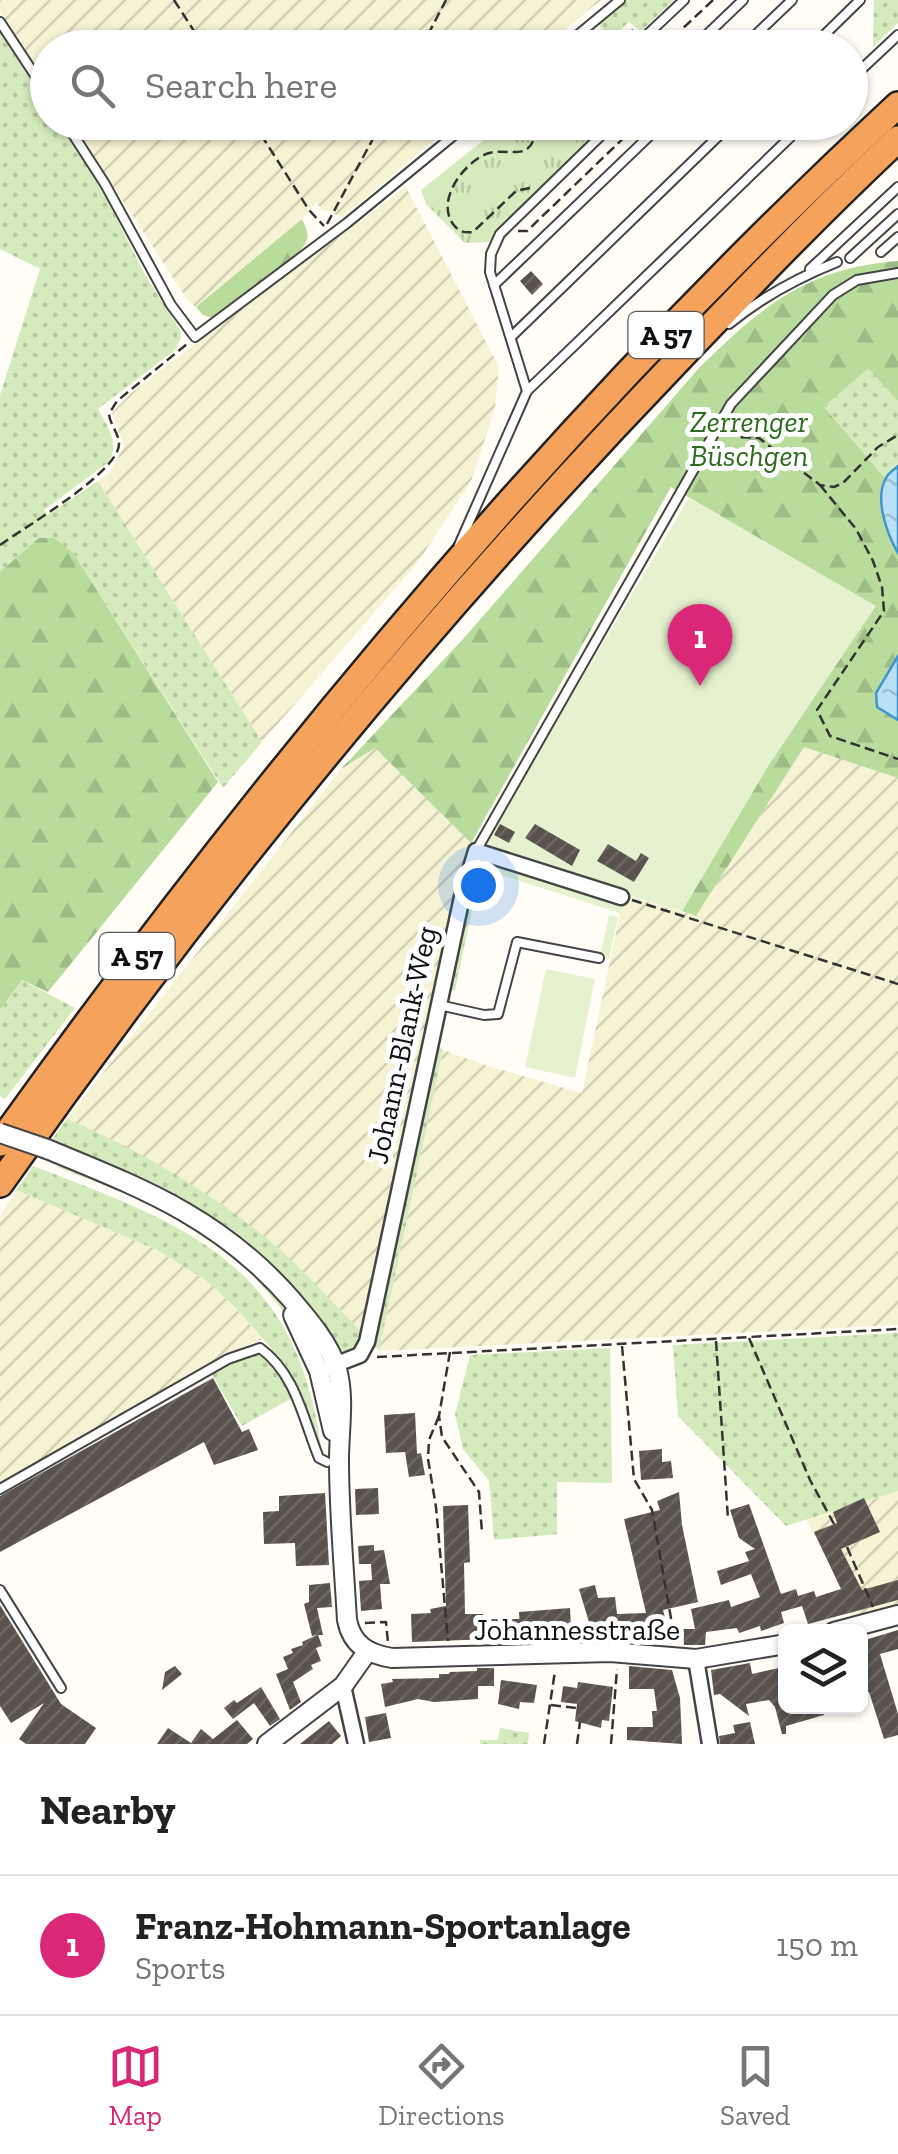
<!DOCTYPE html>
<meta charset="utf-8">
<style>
body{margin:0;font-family:"Zilla Slab",serif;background:#f2f2f2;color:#222}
.controls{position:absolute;right:30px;bottom:30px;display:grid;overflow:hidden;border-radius:15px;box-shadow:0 2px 8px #0004}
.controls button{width:90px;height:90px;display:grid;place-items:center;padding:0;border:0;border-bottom:2px solid #e0e0e0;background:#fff;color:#222;font:50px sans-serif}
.you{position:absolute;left:478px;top:885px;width:35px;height:35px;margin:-25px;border:8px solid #fff;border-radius:50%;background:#1a73e8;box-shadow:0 0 0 15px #1a73e833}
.badge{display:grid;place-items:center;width:65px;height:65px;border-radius:50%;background:#db2777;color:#fff;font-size:32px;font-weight:700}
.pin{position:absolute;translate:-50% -82px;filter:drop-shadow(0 2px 5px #0008)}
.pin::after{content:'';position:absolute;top:52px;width:35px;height:30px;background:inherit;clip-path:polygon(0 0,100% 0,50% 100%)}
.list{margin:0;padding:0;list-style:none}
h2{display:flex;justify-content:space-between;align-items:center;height:130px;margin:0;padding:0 40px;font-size:42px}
h2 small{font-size:32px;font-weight:400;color:#767676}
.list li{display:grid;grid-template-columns:65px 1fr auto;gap:30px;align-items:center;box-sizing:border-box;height:140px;padding:0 40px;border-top:2px solid #e0e0e0}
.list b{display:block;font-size:38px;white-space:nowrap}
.list p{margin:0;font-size:32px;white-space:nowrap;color:#767676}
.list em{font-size:32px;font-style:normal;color:#767676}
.icon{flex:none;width:55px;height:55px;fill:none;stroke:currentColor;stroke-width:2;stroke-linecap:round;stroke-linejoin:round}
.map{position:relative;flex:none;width:898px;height:1744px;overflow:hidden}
.search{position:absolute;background:#fff;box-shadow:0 2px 8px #0004;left:30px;right:30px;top:30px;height:110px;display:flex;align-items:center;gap:25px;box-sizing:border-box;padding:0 35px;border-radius:55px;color:#767676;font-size:38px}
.sheet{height:270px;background:#fff}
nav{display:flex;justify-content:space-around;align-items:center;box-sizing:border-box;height:140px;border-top:2px solid #e0e0e0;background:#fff;font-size:28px;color:#767676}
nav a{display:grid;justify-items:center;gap:5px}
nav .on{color:#db2777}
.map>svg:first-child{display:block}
.farmland{fill:url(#farmland-furrows)}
.grass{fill:url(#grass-dots)}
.forest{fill:url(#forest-firs)}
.park{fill:url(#park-tufts)}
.pitch{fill:#e6f2cf}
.water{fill:url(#water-ripples);stroke:#3f96cf;stroke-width:2.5}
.building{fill:url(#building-hatch)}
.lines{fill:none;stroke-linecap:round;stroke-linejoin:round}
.service-casing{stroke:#444;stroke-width:12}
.minor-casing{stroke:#444;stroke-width:19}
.tertiary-casing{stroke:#444;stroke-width:22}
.motorway-casing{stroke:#222;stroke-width:30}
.path{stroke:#333;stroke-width:2.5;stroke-dasharray:10 5;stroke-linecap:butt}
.service{stroke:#fff;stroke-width:8}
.minor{stroke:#fff;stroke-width:14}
.tertiary{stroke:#fff;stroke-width:18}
.motorway{stroke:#f5a25d;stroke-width:25}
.tertiary-bridge-casing{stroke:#444;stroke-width:22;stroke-linecap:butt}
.tertiary-bridge{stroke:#fff;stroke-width:18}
.labels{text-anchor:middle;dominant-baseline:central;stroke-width:10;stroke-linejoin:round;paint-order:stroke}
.shield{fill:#fff;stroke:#585858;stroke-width:2.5}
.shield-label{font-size:28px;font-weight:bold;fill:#111}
.park-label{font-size:30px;font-style:italic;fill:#2f6b1f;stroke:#fff}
.street-label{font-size:30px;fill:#111;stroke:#fff}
</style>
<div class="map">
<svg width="898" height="1744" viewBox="0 0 898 1744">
<defs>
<pattern id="farmland-furrows" width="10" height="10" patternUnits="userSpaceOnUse" patternTransform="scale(2.5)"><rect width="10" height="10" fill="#f6f3d4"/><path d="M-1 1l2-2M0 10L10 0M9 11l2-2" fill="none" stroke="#d2cfb5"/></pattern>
<pattern id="grass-dots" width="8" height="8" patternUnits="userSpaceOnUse" patternTransform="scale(2.5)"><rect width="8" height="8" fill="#d5ebbd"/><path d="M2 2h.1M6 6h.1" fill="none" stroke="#b6c8a1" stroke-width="1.8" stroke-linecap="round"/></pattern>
<pattern id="forest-firs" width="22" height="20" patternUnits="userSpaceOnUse" patternTransform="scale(2.5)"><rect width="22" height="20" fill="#b9dc9c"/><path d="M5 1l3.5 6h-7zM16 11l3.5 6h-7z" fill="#9ebc85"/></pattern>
<pattern id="park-tufts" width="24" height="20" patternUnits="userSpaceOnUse" patternTransform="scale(2.5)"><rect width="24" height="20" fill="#d5ebbd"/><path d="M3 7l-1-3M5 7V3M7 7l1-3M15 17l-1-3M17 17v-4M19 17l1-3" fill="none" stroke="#b6c8a1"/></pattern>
<pattern id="water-ripples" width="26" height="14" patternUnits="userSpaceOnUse" patternTransform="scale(2.5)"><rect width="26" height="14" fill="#b9e0f7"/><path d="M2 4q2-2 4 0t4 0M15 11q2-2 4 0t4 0" fill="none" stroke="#9ebfd3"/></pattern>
<pattern id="building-hatch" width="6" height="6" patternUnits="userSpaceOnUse" patternTransform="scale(2.5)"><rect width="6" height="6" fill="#5a524d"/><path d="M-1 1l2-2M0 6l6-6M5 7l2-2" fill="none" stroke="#6d6662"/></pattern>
</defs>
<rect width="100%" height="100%" fill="#fffdf5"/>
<g class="farmland">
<polygon points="0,0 601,0 543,47 48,48 47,84 0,11"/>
<polygon points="72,123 454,123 343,217 322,210 316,202 302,219 196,307 189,302"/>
<polygon points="406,187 499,367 495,409 471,481 418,562 262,742 98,481 111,471 124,446 112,413 130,394 200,340"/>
<polygon points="804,747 898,778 898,1325 379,1351 443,1050 488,1066 582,1093 624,895 696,916"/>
<polygon points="375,748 471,843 364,1327 361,1331 257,1230 67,1119 341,769"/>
<polygon points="16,1190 157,1250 204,1279 233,1305 262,1339 227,1354 0,1483 0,1217"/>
<polygon points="898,1491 898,1604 851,1620 843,1592 807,1520"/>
</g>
<g class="grass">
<polygon points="626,0 674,0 641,31 629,22 611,38 597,23"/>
<polygon points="874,0 898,0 898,23 873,47"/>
<path d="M0,33l47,72 1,17 11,1 41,62 44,88 36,57 1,8 -6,12 -77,59c10,18 21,32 12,52l-66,49 4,5 50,-34 164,261 -39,46 -149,-234 -35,-16 -39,34v-177l40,-126 -40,-20z"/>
<polygon points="868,367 898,401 898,466 885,478 824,407"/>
<polygon points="469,894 475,895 455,991 448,989"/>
<polygon points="22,980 75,1008 5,1099 0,1096 0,1010"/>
<polygon points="437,1044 443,1050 379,1351 372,1342"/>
<path d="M67,1119c67,28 129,65 187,109 39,29 72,69 107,103l-3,13c-9,7 -15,9 -24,2 -28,-41 -57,-81 -96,-112 -54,-41 -126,-70 -187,-93z"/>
<path d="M58,1162c90,35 185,76 238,161 -20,-17 -34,-40 -53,-58 -53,-48 -120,-73 -186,-98z"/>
<path d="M33,1166c160,61 266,100 289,289l-37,-91 -52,-59 -29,-26 -47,-29 -141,-60z"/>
<polygon points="898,1333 898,1491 786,1526 678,1416 673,1345"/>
<polygon points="610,1348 612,1483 557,1482 557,1534 494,1540 489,1481 463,1449 455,1414 470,1355"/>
<path d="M252,1354c24,4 31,23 42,43l-52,29 -31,-53z"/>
<polygon points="500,1728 529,1733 528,1744 480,1744 480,1740 498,1740"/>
</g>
<g class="forest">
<path d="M302,219c3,7 8,15 4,23 -9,20 -73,64 -94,76l-9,-3 -7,-8z"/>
<path d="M898,261v140l-30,-33 -44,39 61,71c-3,24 1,54 13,75v103l-22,37 2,14 20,13v58l-94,-31 -108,169 -14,-5 86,-145 107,-160 -204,-119 -200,356 -96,-95 -34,21 123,-131 235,-270c63,-62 108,-100 199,-107z"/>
<polygon points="39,538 54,538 74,554 218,782 48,992 22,980 0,1010 0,572"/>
</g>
<polygon class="park" points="594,122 601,127 488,242 465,243 426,204 421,190 505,123"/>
<g class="pitch">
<polygon points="689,498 876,606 768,766 682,911 625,895 620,913 476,867 489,852 488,837"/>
<polygon points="609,915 618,917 609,959 600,957"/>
<polygon points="546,969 595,979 575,1078 525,1067"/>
</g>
<g class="water">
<path d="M898,466v87c-11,-19 -24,-54 -12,-75 2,-5 8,-8 12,-12z"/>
<polygon points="898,656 898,720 877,707 876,693"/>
</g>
<g class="building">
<polygon points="531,271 543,284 532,295 520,281"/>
<polygon points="500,824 515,832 509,843 494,835"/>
<polygon points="535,824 580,850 572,866 525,838"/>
<polygon points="608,844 636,861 641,853 649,858 634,882 597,861"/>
<polygon points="213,1378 242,1432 249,1429 258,1450 214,1465 204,1442 0,1552 0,1496"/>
<polygon points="415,1413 417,1454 421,1453 425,1475 409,1477 405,1452 386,1453 384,1415"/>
<polygon points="662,1449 662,1462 671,1461 673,1478 641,1480 639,1451"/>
<polygon points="378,1488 379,1514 356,1515 355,1489"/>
<polygon points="679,1492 682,1525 698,1602 663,1610 665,1617 661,1617 665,1637 594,1639 579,1589 595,1585 598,1598 615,1597 617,1614 646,1613 624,1519 660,1510 657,1501"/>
<polygon points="325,1493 329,1565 296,1566 295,1543 264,1544 263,1512 279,1511 279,1496"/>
<polygon points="864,1498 880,1532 841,1549 862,1590 898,1580 898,1600 808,1624 802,1606 781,1612 784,1623 761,1631 760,1626 739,1633 737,1628 706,1632 705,1645 684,1645 683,1629 695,1629 691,1609 729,1600 731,1607 760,1597 751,1574 721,1585 717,1571 749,1561 745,1552 755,1549 739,1538 730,1510 749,1504 781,1594 796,1589 798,1596 814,1591 816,1597 841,1589 814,1532 837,1523 833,1512"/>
<polygon points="468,1505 470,1562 464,1563 465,1614 483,1614 483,1619 520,1619 520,1638 412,1642 411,1614 431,1613 430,1609 446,1606 443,1506"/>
<polygon points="374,1545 374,1551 384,1550 390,1584 380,1584 382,1609 361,1611 359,1581 372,1580 371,1564 359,1564 358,1546"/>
<polygon points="330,1583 332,1607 317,1608 323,1635 318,1635 322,1646 316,1648 321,1661 311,1665 313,1669 293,1682 301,1702 290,1710 276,1674 288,1669 283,1657 293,1653 291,1649 303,1645 302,1642 317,1635 312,1636 304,1604 309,1602 309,1585"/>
<polygon points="0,1605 61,1704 96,1728 85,1744 26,1744 19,1739 44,1703 11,1723 0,1706"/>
<polygon points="570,1608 571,1627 520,1628 519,1612"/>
<polygon points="898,1630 898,1649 880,1654 898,1714 898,1735 884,1739 869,1692 860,1694 860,1664 868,1662 865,1640"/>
<polygon points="750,1663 752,1674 783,1667 786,1706 822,1706 824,1715 786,1726 786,1734 782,1734 775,1707 769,1700 746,1704 749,1716 720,1694 714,1695 711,1670"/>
<polygon points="175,1666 182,1674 162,1690 165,1672"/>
<polygon points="629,1666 672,1670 680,1698 682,1744 627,1740 627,1727 653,1727 652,1711 657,1711 654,1689 629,1689"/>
<polygon points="477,1668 494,1668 494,1686 478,1686 478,1699 434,1702 418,1699 385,1707 381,1684 393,1682 392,1679 439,1678 439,1674 449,1674 450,1672 477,1671"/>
<polygon points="501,1680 537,1685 534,1703 520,1702 519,1709 498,1704"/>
<polygon points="578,1682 613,1687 609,1721 602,1720 601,1728 575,1721 577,1704 561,1702 563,1686 577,1688"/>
<polygon points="261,1687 280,1719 270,1726 254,1703 233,1719 224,1708 234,1700 237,1703"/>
<polygon points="386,1713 391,1738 369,1742 365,1717"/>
<polygon points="237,1720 253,1739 247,1744 157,1744 168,1728 191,1743 201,1729 213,1739"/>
<polygon points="329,1721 341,1736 332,1744 300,1744"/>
<polygon points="750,1722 755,1744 720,1744 719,1736 735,1733 733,1725"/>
</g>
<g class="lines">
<g class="service-casing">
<g id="service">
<polyline points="0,22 48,95"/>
<polyline points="562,48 620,0"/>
<polyline points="633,48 684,0"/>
<polyline points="693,48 743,0"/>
<polyline points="742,48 792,0"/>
<polyline points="811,48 860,0"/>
<polyline points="850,80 898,35"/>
<polyline points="65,122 105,184 171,305 195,337 347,223 470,122"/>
<polyline points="881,252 898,237"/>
<polyline points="850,258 898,214"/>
<polyline points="810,269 898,187"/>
<polyline points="494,285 664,122"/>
<path d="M729,324c33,-27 68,-46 108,-62"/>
<polyline points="511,337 733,122"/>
<polyline points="527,391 490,272 491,254 500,234 615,122"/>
<polyline points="459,545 527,391 806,122"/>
<polyline points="476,851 731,404 833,295 857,280 898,273"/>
<polyline points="439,1005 484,1015 498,1014 517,942 599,958"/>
<path d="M0,1489l228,-130 32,-11c36,26 43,71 59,110l8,4"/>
<polyline points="0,1590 61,1688"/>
</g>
</g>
<g class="minor-casing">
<g id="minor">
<polyline points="329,1367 360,1355 367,1342 462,897 476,851 621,897"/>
<polyline points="696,1659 710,1744"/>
<polyline points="343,1686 356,1744"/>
</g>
</g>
<g class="tertiary-casing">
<g id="tertiary">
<path d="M47,1149c97,40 173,69 244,150 17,20 38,44 46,70 8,30 2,61 2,91 0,53 5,107 8,160 5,25 21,34 45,38l218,-6 86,7 90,-15"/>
<polyline points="293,1315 319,1371 333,1431"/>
<polyline points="834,1632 898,1615"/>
<polyline points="267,1744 343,1686 367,1652"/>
</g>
</g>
<g class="motorway-casing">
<g id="motorway">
<path d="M0,1143c266,-372 562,-727 898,-1038"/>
<path d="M0,1184c205,-292 432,-568 680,-826 71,-74 143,-149 218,-219"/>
</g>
</g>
<g class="path">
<polyline points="174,0 205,48"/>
<polyline points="421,48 446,0"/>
<polyline points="609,48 630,29 636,34"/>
<polyline points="662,48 713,0"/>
<polyline points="253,122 309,210 324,226"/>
<polyline points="586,135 589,128 587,122"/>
<path d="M530,188l-14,3 -43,41c-9,1 -14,0 -20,-8 -17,-24 10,-60 33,-70 22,-9 49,14 50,-32"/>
<polyline points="327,224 382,122"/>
<polyline points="518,231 527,231 635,127 647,124"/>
<polyline points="728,430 738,437 759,438 820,485 834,487 843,483 878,447 898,435"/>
<polyline points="820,485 856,529 873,561 882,587 884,611 817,710 830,736 898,759"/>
<path d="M0,545c25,-18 119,-73 119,-101 0,-11 -9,-19 -10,-30l8,-13 70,-57"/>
<polyline points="632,900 898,984"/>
<polyline points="749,1338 810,1480 834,1524"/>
<polyline points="716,1341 728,1519"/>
<polyline points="622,1346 634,1479 652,1510 675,1641"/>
<polyline points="450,1352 439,1416 442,1437 479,1492 482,1533"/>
<polyline points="377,1357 898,1329"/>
<polyline points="439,1416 429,1440 428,1459 436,1507 448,1641"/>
<polyline points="847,1547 873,1607"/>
<polyline points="365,1623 386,1622 388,1643"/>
<polyline points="551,1705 576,1708"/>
<polyline points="544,1744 555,1671"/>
<polyline points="577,1744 580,1722"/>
<polyline points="611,1744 617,1669"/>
</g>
<use href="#service" class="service"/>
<use href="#minor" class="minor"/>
<use href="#tertiary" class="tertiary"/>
<use href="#motorway" class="motorway"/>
<g class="tertiary-bridge-casing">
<polyline id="tertiary-bridge" points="0,1133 47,1149"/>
</g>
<use href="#tertiary-bridge" class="tertiary-bridge"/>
</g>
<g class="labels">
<g class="shield">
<rect x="628.5" y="312" width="75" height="46" rx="8"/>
<rect x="99.5" y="933" width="75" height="46" rx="8"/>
</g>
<g class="shield-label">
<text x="666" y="335">A 57</text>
<text x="137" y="956">A 57</text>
</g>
<g class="park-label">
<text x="749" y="422">Zerrenger<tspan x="749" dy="34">Büschgen</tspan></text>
</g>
<g class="street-label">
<text transform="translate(402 1045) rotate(-78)">Johann-Blank-Weg</text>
<text x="577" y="1630">Johannesstraße</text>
</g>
</g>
</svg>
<div class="controls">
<button><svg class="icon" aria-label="layers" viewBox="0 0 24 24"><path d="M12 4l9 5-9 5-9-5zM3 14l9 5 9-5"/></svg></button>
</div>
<div class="you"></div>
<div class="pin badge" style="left:700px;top:686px">1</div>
<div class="search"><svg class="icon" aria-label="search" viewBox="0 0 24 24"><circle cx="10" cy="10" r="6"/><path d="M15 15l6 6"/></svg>Search here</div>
</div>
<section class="sheet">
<h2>Nearby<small></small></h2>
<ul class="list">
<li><span class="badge">1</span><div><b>Franz-Hohmann-Sportanlage</b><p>Sports</p></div><em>150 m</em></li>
</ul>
</section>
<nav>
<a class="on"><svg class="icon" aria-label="map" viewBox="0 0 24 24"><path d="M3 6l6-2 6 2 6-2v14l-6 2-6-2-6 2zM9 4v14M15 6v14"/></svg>Map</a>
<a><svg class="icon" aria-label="directions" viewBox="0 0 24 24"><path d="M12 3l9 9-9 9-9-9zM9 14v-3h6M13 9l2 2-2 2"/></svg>Directions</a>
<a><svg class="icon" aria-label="saved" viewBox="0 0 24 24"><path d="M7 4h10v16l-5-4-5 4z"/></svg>Saved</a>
</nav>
